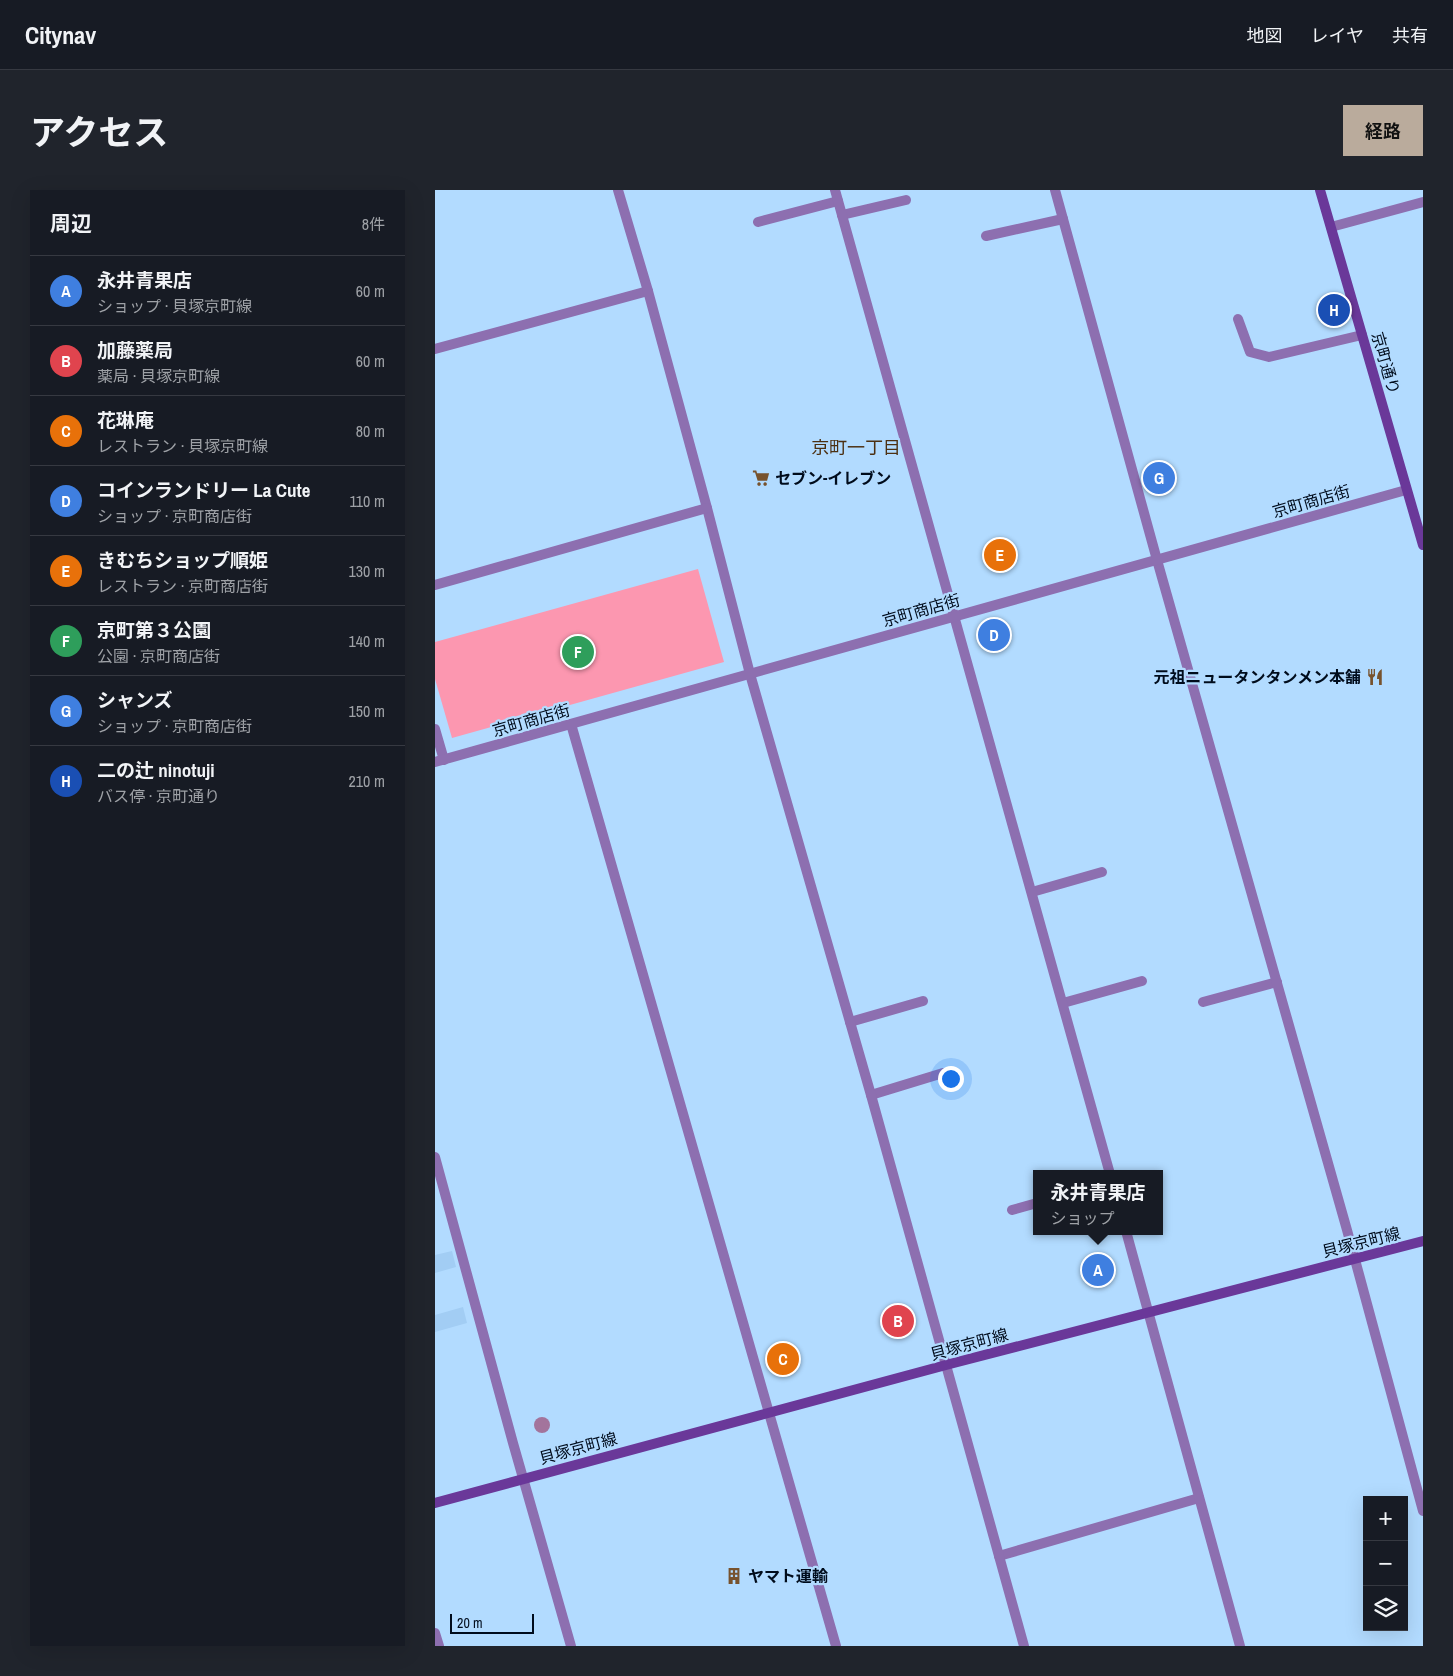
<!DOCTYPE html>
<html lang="ja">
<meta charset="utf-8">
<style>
body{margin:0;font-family:"Archivo Narrow","Noto Sans JP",sans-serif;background:#20242c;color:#f1f3f6}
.controls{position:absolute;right:15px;bottom:15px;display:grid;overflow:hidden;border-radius:0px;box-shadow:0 5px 20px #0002}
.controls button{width:45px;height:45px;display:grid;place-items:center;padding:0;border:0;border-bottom:1px solid #363941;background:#171b24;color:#f1f3f6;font:25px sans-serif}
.scale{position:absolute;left:15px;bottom:12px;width:84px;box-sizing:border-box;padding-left:5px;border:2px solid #000c1c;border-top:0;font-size:14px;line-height:18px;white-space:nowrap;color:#000c1c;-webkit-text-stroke:4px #b2dbff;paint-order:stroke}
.you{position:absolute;left:515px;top:888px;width:18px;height:18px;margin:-12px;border:4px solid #fff;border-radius:50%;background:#1a73e8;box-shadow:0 0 0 8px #1a73e833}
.badge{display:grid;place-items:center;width:32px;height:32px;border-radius:50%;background:#baab9c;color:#fff;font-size:16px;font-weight:700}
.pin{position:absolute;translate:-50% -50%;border:2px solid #fff;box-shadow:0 1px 5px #0006}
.popup{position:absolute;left:598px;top:980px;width:130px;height:65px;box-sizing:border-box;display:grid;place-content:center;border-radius:0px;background:#171b24;filter:drop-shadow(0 1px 4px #0005);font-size:16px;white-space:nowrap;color:#9ea1a6}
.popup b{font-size:19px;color:#f1f3f6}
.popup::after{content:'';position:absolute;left:50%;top:100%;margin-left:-10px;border:10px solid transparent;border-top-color:#171b24}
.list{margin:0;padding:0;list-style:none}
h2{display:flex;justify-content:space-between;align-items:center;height:65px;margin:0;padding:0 20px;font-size:21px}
h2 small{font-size:16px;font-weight:400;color:#9ea1a6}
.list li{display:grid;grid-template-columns:32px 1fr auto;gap:15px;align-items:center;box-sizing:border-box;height:70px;padding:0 20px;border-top:1px solid #363941}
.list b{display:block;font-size:19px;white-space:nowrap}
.list p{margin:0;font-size:16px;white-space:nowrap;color:#9ea1a6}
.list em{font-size:16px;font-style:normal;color:#9ea1a6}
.icon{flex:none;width:28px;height:28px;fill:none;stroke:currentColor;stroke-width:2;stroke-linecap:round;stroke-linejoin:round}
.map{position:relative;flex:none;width:988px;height:1456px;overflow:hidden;border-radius:0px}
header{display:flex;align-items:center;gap:30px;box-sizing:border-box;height:70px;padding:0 25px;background:#171b24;border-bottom:1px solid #363941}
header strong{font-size:24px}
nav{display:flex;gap:28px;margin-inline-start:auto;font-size:18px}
.intro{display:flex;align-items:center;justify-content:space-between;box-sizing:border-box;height:120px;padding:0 30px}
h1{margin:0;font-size:35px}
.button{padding:12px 22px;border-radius:0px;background:#baab9c;color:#111;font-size:18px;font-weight:700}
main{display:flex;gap:30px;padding:0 30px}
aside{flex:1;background:#171b24;border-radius:0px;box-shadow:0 5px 20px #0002}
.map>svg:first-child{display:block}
.built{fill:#a2cdf4}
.green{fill:#fc97b0}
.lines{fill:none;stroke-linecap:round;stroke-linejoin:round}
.lane{stroke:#8d6fb0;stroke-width:10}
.street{stroke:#8d6fb0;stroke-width:10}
.secondary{stroke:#6a3899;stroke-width:10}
.tree{fill:#a3749c}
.labels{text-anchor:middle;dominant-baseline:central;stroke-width:4.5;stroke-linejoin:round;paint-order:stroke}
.street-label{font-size:16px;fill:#000c1c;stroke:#b2dbff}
.poi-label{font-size:16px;font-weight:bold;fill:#000c1c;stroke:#b2dbff;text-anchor:start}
.neighbourhood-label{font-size:18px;fill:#4c3012;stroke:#b2dbff}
</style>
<header>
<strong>Citynav</strong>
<nav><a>地図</a><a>レイヤ</a><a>共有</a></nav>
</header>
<div class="intro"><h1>アクセス</h1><a class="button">経路</a></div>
<main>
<aside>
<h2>周辺<small>8件</small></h2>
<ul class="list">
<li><span class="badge" style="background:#3f7fe0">A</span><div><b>永井青果店</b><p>ショップ · 貝塚京町線</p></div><em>60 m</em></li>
<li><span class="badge" style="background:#e0444e">B</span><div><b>加藤薬局</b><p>薬局 · 貝塚京町線</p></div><em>60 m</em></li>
<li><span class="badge" style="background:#e8710a">C</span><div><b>花琳庵</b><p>レストラン · 貝塚京町線</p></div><em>80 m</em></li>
<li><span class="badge" style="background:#3f7fe0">D</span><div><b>コインランドリー La Cute</b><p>ショップ · 京町商店街</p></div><em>110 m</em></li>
<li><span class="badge" style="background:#e8710a">E</span><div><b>きむちショップ順姫</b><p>レストラン · 京町商店街</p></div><em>130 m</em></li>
<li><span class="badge" style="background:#2e9e5b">F</span><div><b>京町第３公園</b><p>公園 · 京町商店街</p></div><em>140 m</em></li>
<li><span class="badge" style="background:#3f7fe0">G</span><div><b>シャンズ</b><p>ショップ · 京町商店街</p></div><em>150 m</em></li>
<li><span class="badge" style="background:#1a4fb4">H</span><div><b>二の辻 ninotuji</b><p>バス停 · 京町通り</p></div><em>210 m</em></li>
</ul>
</aside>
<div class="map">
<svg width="988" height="1456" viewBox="0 0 988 1456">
<rect width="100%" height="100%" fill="#b2dbff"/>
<g class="built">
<polygon points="17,1061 21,1077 0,1083 0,1065"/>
<polygon points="28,1117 32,1133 0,1142 0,1125"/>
</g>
<polygon class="green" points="263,379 289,472 17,548 0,489 0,452"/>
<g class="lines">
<g class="lane">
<polyline points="407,25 471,10"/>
<polyline points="323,32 403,11"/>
<polyline points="551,46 628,29"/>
<polyline points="803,129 815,162 834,167 927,145"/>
<polyline points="0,159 213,101"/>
<polyline points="0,539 9,570"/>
<polyline points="597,702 667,682"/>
<polyline points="768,812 842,792"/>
<polyline points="628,813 707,791"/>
<polyline points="415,832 488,811"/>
<polyline points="436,905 508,883"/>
<polyline points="577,1020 602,1013"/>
<polyline points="564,1366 764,1308"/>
</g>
<g class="street">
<polyline points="183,0 213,101 272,318 315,484 436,905 589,1456"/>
<polyline points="400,0 675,984"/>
<polyline points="620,0 722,370 912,1040 988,1321"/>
<polyline points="896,37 988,12"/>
<polyline points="0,395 272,318"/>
<polyline points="136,534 401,1456"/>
<polyline points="0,572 971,300"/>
<polyline points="0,967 78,1253 136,1456"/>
<polyline points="691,1041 805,1456"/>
<polyline points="0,1443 4,1456"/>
</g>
<g class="secondary">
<polyline points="885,0 988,355"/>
<polyline points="0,1313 511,1175 988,1051"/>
</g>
</g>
<circle class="tree" cx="107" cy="1235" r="8"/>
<defs>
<g id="supermarket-bare" transform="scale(1.35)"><path d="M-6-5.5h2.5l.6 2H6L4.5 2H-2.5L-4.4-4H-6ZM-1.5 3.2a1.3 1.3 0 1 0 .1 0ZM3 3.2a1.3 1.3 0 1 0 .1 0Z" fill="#77522d" stroke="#b2dbff" stroke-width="2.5" paint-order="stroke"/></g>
<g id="restaurant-bare" transform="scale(1.35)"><path d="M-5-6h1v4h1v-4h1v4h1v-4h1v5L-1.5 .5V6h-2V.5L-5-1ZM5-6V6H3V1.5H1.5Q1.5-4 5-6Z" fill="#77522d" stroke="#b2dbff" stroke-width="2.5" paint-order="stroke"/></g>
<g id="building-bare" transform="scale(1.35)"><path d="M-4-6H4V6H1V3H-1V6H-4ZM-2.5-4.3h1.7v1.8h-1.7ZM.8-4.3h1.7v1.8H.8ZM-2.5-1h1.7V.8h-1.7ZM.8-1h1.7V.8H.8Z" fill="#77522d" stroke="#b2dbff" stroke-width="2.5" paint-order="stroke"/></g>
</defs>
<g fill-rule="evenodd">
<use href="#supermarket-bare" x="326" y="288"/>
<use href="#restaurant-bare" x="940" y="487"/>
<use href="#building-bare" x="299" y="1386"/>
</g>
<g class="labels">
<g class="street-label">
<text transform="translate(951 173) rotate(74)">京町通り</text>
<text transform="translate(876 311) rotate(-16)">京町商店街</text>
<text transform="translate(486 420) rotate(-16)">京町商店街</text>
<text transform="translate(96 530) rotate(-16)">京町商店街</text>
<text transform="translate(926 1052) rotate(-14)">貝塚京町線</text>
<text transform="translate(534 1154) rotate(-15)">貝塚京町線</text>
<text transform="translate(143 1258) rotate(-15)">貝塚京町線</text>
</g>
<g class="poi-label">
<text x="340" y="288">セブン-イレブン</text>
<text x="926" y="487" text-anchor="end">元祖ニュータンタンメン本舗</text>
<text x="313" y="1386">ヤマト運輸</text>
</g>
<g class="neighbourhood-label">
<text x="421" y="257">京町一丁目</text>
</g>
</g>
</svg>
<div class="controls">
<button>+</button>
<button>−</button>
<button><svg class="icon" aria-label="layers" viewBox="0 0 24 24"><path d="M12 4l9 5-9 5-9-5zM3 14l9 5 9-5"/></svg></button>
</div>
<div class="scale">20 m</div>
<div class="you"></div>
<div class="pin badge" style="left:663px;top:1080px;background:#3f7fe0">A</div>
<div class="popup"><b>永井青果店</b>ショップ</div>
<div class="pin badge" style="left:463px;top:1131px;background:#e0444e">B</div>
<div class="pin badge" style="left:348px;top:1169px;background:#e8710a">C</div>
<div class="pin badge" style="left:559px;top:445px;background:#3f7fe0">D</div>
<div class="pin badge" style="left:565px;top:365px;background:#e8710a">E</div>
<div class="pin badge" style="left:143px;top:462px;background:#2e9e5b">F</div>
<div class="pin badge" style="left:724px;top:288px;background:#3f7fe0">G</div>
<div class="pin badge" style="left:899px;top:120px;background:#1a4fb4">H</div>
</div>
</main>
